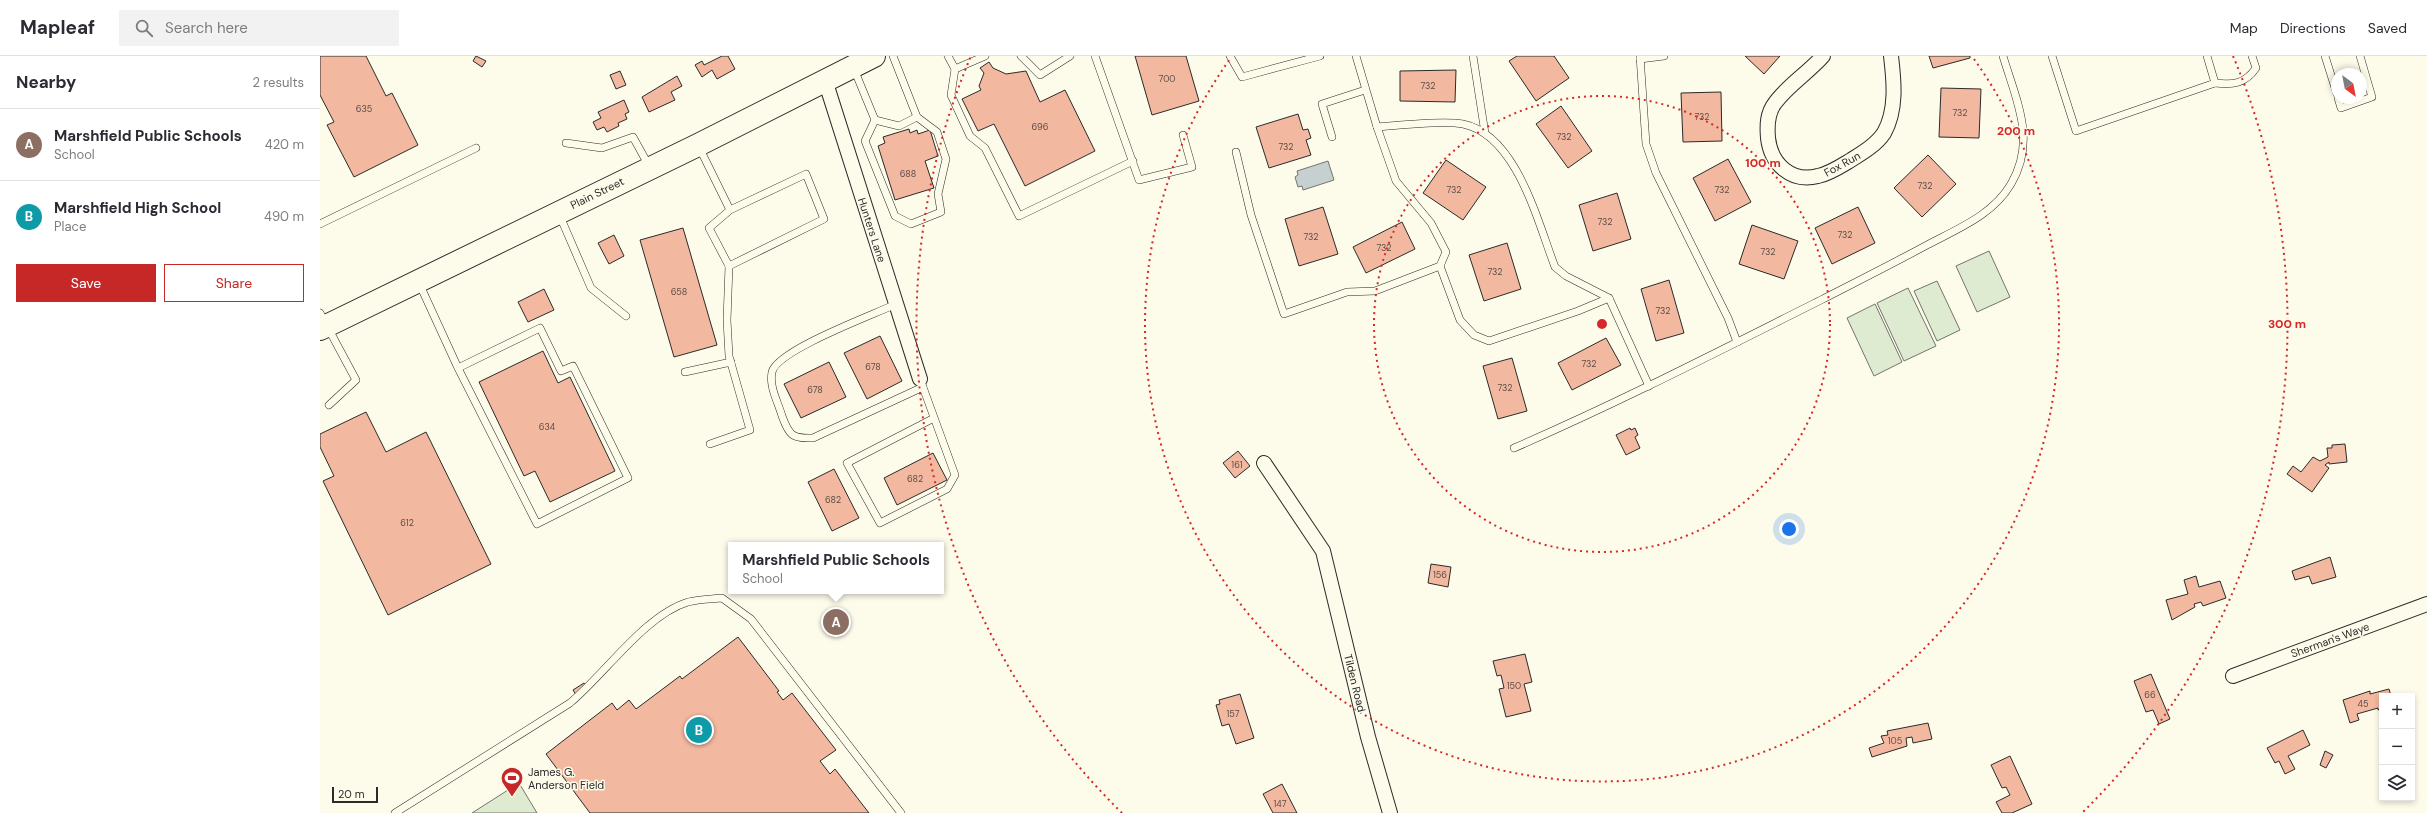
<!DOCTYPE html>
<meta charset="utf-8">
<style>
body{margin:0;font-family:"DM Sans",sans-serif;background:#f2f2f3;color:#2b2b33}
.controls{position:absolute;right:12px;bottom:12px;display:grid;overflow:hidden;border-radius:0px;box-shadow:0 2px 6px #0003}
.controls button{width:36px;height:36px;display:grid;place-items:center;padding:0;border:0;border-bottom:1px solid #e1e1e2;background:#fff;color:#2b2b33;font:20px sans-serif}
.compass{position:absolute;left:2011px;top:12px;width:36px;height:36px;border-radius:50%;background:#fff;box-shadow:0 2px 6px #0003;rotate:148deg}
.scale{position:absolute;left:12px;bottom:10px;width:46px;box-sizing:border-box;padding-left:4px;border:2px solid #2b2b2b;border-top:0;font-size:11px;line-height:14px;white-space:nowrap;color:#2b2b2b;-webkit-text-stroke:3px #fdfbea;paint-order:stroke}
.you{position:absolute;left:1469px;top:473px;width:14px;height:14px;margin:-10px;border:3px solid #fff;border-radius:50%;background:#1a73e8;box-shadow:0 0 0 6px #1a73e833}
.badge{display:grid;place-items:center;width:26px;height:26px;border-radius:50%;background:#c62828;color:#fff;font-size:13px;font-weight:700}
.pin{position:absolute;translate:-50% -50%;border:2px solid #fff;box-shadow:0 1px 4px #0006}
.popup{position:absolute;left:408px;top:486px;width:216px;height:52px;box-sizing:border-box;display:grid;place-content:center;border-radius:0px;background:#fff;filter:drop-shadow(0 1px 3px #0005);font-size:13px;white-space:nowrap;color:#7c7c81}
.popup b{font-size:15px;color:#2b2b33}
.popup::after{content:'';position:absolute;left:50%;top:100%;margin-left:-8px;border:8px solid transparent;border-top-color:#fff}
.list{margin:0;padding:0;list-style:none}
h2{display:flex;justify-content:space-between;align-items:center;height:52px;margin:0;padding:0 16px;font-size:17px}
h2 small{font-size:13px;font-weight:400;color:#7c7c81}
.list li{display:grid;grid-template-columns:26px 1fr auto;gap:12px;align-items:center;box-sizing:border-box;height:72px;padding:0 16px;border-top:1px solid #e1e1e2}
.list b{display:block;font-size:15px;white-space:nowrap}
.list p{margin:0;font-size:13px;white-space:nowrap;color:#7c7c81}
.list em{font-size:13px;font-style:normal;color:#7c7c81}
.actions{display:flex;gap:8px;padding:12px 16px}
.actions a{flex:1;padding:9px 0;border:1px solid #c62828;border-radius:0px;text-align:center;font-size:14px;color:#c62828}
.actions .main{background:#c62828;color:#fff}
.icon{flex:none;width:22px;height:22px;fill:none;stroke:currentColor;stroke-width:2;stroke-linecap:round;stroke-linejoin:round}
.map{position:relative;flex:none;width:2107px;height:757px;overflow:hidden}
header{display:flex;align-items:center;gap:24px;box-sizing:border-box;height:56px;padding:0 20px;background:#fff;border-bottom:1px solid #e1e1e2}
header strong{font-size:19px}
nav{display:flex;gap:22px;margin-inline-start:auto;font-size:14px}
.search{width:280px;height:36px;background:#f2f2f3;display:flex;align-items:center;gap:10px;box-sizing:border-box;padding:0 14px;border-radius:0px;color:#7c7c81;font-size:15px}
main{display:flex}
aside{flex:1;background:#fff}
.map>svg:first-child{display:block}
.green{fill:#deebd1;stroke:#74746e}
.water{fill:#c7d0d0;stroke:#74746e}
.building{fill:#f2b8a0;stroke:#2b2b2b}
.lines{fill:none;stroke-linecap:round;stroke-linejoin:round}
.service-casing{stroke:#2b2b2b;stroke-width:8}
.minor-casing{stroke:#2b2b2b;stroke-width:16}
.primary-casing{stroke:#2b2b2b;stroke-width:24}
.service{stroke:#fdfbea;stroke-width:7}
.minor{stroke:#fdfbea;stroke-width:14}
.primary{stroke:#fdfbea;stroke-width:22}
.ring{fill:none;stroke:#d62828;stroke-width:2;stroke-dasharray:2 4}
.labels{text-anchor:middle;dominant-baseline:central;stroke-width:3;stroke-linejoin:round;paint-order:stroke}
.number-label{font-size:9px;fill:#5d4e48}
.street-label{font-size:11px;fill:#2b2b2b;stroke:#fdfbea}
.poi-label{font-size:11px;fill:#2b2b2b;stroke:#fdfbea;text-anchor:start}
.centre{fill:#d62828;stroke:#fdfbea;stroke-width:2}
.ring-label{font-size:12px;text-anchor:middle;font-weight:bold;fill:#d62828;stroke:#fdfbea;stroke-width:3;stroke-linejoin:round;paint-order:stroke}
</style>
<header>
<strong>Mapleaf</strong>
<div class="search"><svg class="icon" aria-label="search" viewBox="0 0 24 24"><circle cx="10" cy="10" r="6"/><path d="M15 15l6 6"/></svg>Search here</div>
<nav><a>Map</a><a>Directions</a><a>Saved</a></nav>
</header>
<main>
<aside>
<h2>Nearby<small>2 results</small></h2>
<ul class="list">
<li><span class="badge" style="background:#8d6e63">A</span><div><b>Marshfield Public Schools</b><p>School</p></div><em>420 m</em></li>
<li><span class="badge" style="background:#0f9aa8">B</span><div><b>Marshfield High School</b><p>Place</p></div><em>490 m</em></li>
</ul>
<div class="actions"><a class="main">Save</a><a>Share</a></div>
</aside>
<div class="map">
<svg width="2107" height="757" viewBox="0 0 2107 757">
<rect width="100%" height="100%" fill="#fdfbea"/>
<g class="green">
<polygon points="1669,195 1690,241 1657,256 1636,210"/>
<polygon points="1617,225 1640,274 1617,285 1594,235"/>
<polygon points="1588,232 1616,290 1584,305 1557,247"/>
<polygon points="1555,248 1582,306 1554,320 1527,262"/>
<polygon points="199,727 217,757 152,757"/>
</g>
<polygon class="water" points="1008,105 1014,124 983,134 982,130 978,131 975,121 978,119 977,115"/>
<g class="building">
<polygon points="0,0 46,0 66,40 72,37 98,89 34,121 7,69 14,66 0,39"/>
<polygon points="156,0 166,5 162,11 153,5"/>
<polygon points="402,0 408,0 415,13 397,23 392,14 382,21 375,9 382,5 384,9"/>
<polygon points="815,0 866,0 879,45 832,59"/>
<polygon points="1197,0 1234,0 1249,22 1216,45 1189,5"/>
<polygon points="1425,0 1460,0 1444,18"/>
<polygon points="1609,0 1650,0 1650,2 1613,12"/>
<polygon points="669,6 673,12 686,18 706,15 720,46 745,34 775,95 705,130 674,68 658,75 642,43 661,34 659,30 664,17 660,12"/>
<polygon points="1136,14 1135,46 1080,45 1080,15"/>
<polygon points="300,15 306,29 296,33 290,19"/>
<polygon points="357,20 362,30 351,36 355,44 329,56 322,41"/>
<polygon points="1621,32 1661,33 1659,82 1619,81"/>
<polygon points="1401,36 1402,85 1363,86 1361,37"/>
<polygon points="304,44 309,56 305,58 307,63 298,67 299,70 287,76 284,71 277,74 273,66 281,62 278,56"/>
<polygon points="1241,50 1272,95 1248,112 1216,68"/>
<polygon points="978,58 983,74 988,73 991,82 986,84 991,99 949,112 936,71"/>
<polygon points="589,73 590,77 597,74 598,78 610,74 618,100 605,105 614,132 575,144 558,90 565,87 563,81"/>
<polygon points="1608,99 1636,128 1602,161 1574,132"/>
<polygon points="1408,103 1431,146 1395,165 1373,122"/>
<polygon points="1126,104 1166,131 1143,164 1103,137"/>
<polygon points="1297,137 1311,183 1273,195 1259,149"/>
<polygon points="1003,151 1018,198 979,210 965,163"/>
<polygon points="1538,151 1555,187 1512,208 1495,172"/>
<polygon points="1082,166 1095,193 1046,217 1033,191"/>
<polygon points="1432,169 1478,185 1464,223 1419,208"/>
<polygon points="363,172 397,289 354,301 320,184"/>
<polygon points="294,179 304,200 289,208 278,187"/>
<polygon points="1187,187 1201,233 1164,245 1149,199"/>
<polygon points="1349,224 1364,277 1336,285 1321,233"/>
<polygon points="224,233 234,254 208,266 198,246"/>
<polygon points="560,280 582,325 547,343 524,297"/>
<polygon points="1286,282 1301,309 1252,334 1238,307"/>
<polygon points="223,295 238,327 250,321 295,415 230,446 215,415 204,420 159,326"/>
<polygon points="1192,302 1207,355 1178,363 1163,310"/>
<polygon points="509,306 526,341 481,362 464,328"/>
<polygon points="46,356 66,396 106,376 171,508 68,559 3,425 14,420 0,391 0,378"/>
<polygon points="1310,372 1311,374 1315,372 1318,379 1315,381 1320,392 1306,399 1296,379"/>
<polygon points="2025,388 2027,406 2009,408 2009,406 2005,409 2009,412 1992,436 1967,418 1973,410 1981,416 1993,401 2000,405 2008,401 2007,392 2012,392 2012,389"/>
<polygon points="918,395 930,410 915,422 903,407"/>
<polygon points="613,397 627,424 577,449 564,422"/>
<polygon points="514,413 539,462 512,475 488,426"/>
<polygon points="2010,501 2016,521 1992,528 1989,520 1975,524 1972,515"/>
<polygon points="1111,508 1131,511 1128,531 1108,527"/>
<polygon points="1876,520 1879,531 1900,525 1906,542 1883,550 1881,546 1874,548 1875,551 1852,564 1846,544 1868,538 1864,524"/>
<polygon points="418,581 459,635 457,636 463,644 472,637 516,694 500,705 510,718 515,713 549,757 270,757 226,698 292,647 297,654 309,644 316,653 360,620 362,623"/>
<polygon points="1205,598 1212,626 1204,628 1211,655 1186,661 1179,633 1184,632 1181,619 1177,620 1173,605"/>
<polygon points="1831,618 1850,663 1839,668 1833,654 1826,656 1814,625"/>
<polygon points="264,627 267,632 256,639 253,634"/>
<polygon points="2069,633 2071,640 2062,640 2062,653 2058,654 2058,652 2037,658 2039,664 2030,667 2023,644 2050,635 2050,638"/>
<polygon points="920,638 934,682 916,688 909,668 902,670 896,649 900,648 899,644"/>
<polygon points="1608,667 1612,683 1593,687 1592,681 1586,682 1587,690 1552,701 1549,692 1564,687 1561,680 1568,679 1567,675"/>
<polygon points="1983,674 1990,689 1968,700 1975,713 1965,718 1959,705 1955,707 1947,692"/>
<polygon points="2005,695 2013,699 2006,712 2000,709"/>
<polygon points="1690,700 1712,748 1692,757 1682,757 1676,746 1690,739 1686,731 1682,732 1671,709"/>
<polygon points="962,728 977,757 953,757 943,738"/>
</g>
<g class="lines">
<g class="service-casing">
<g id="service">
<polyline points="628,0 635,13 631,39 650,80 665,92 699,160 813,105"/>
<polyline points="701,0 720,19 750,0"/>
<polyline points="775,0 819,124 872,111 863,79"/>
<polyline points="910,0 922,21 1000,0"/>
<path d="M1036,0l21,71c22,-2 66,-7 86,-3 54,11 75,99 92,143l11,9 43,22"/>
<polyline points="1153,0 1165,77"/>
<polyline points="1320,0 1326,88 1336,117 1408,262 1417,286"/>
<polyline points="1732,0 1756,75 1895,27 1887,0"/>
<polyline points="2005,0 2017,38"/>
<polyline points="1320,3 1344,0"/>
<polyline points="534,13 555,64 545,85 575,160 591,168 621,156 618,138 626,103 617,76 597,61 573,0"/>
<polyline points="635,13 665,0"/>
<path d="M1895,27c18,2 30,1 41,-15l-4,-12"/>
<polyline points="2018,42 2021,52 2052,41 2040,0"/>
<polyline points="555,64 579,70 597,61"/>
<polyline points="1057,71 1076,125 1111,167 1126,196 1120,210 1140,264 1154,279 1169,285 1258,255 1289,242 1329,330"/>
<polyline points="1012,81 1002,48 1045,34"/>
<polyline points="246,87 282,92 313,81 329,110"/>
<polyline points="379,91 410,154 486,118 504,163 409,210 389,172 410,154"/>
<polyline points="916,96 931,159 964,258 1027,236 1055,235 1120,210"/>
<polyline points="239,158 271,232 306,260"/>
<polyline points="0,168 156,92"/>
<polyline points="99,227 138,312 217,468 308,422 253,310 241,315 220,272 138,312"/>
<path d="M576,248c-23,11 -119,46 -124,68 -3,15 6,30 10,44 7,19 10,23 31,22l110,-51"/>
<polyline points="0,257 36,324 9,349"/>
<polyline points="365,316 411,306"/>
<polyline points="600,323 635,419 627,433 560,467 527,407 614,362"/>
<polyline points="390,388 430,374 409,300 407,264 409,210"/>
<path d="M1194,392c104,-45 205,-97 307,-148 35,-18 71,-36 106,-55 30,-16 66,-30 84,-61 26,-44 5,-84 -8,-128"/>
<path d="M75,757l175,-110c35,-29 75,-88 118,-101 11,-3 23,-3 34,-4l29,21 150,194"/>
</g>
</g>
<g class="minor-casing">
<g id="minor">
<path d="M1503,0c-14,16 -36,30 -48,47 -8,10 -8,23 -7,35 3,26 23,45 50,38 11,-2 23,-10 33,-16 11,-7 25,-15 33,-27 13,-23 10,-52 7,-77"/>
<polyline points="505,24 600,323"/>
<polyline points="944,407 1003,495 1048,681 1070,757"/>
<polyline points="1913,620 2107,548"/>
</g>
</g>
<g class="primary-casing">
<polyline id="primary" points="0,273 378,89 554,0"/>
</g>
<use href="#service" class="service"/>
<use href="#minor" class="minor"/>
<use href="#primary" class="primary"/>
</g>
<g class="ring">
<circle cx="1282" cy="268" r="228"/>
<path d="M1654 3A457 457 0 1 1 910 3"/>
<path d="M802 757A685 685 0 0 1 651 0M1913 0A685 685 0 0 1 1762 757"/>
</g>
<defs>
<g id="stadium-pin" transform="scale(1.15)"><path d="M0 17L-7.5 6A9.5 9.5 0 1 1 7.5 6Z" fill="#c62828" stroke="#fdfbea"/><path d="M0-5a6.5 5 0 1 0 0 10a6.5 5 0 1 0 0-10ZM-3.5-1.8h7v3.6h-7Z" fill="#fff"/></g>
</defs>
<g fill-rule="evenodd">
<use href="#stadium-pin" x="192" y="722"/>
</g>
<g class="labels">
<g class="number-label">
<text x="847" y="23">700</text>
<text x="1108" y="30">732</text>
<text x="44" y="53">635</text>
<text x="1640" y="57">732</text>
<text x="1382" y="61">732</text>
<text x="720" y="71">696</text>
<text x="1244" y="81">732</text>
<text x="966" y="91">732</text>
<text x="588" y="118">688</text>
<text x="1605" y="130">732</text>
<text x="1134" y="134">732</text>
<text x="1402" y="134">732</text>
<text x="1285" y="166">732</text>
<text x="1525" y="179">732</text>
<text x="991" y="181">732</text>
<text x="1064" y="192">732</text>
<text x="1448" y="196">732</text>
<text x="1175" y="216">732</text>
<text x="359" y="236">658</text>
<text x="1343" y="255">732</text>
<text x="1269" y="308">732</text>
<text x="553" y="311">678</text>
<text x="1185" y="332">732</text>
<text x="495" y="334">678</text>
<text x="227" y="371">634</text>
<text x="917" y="409">161</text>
<text x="595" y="423">682</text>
<text x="513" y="444">682</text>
<text x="87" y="467">612</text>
<text x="1120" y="519">156</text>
<text x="1194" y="630">150</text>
<text x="1830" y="639">66</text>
<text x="2043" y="648">45</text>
<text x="913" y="658">157</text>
<text x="1575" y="685">105</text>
<text x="960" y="748">147</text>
</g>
<g class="street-label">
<text transform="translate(1522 108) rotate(-29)">Fox Run</text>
<text transform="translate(277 137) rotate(-26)">Plain Street</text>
<text transform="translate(552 174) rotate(72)">Hunters Lane</text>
<text transform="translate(2010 584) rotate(-20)">Sherman's Waye</text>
<text transform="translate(1035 627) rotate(76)">Tilden Road</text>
</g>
<g class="poi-label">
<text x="208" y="716">James G.<tspan x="208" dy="13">Anderson Field</tspan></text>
</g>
</g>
<circle cx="1282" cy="268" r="6" class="centre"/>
<g class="ring-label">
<text x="1696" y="79">200 m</text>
<text x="1443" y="111">100 m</text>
<text x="1967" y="272">300 m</text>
</g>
</svg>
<div class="controls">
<button>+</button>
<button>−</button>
<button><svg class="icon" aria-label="layers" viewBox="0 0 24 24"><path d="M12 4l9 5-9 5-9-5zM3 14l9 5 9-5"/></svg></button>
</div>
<svg class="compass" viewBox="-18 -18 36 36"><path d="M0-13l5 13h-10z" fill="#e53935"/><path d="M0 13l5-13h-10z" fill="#7c7c81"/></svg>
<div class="scale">20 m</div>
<div class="you"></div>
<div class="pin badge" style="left:516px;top:566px;background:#8d6e63">A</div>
<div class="popup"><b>Marshfield Public Schools</b>School</div>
<div class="pin badge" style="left:379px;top:674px;background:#0f9aa8">B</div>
</div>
</main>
